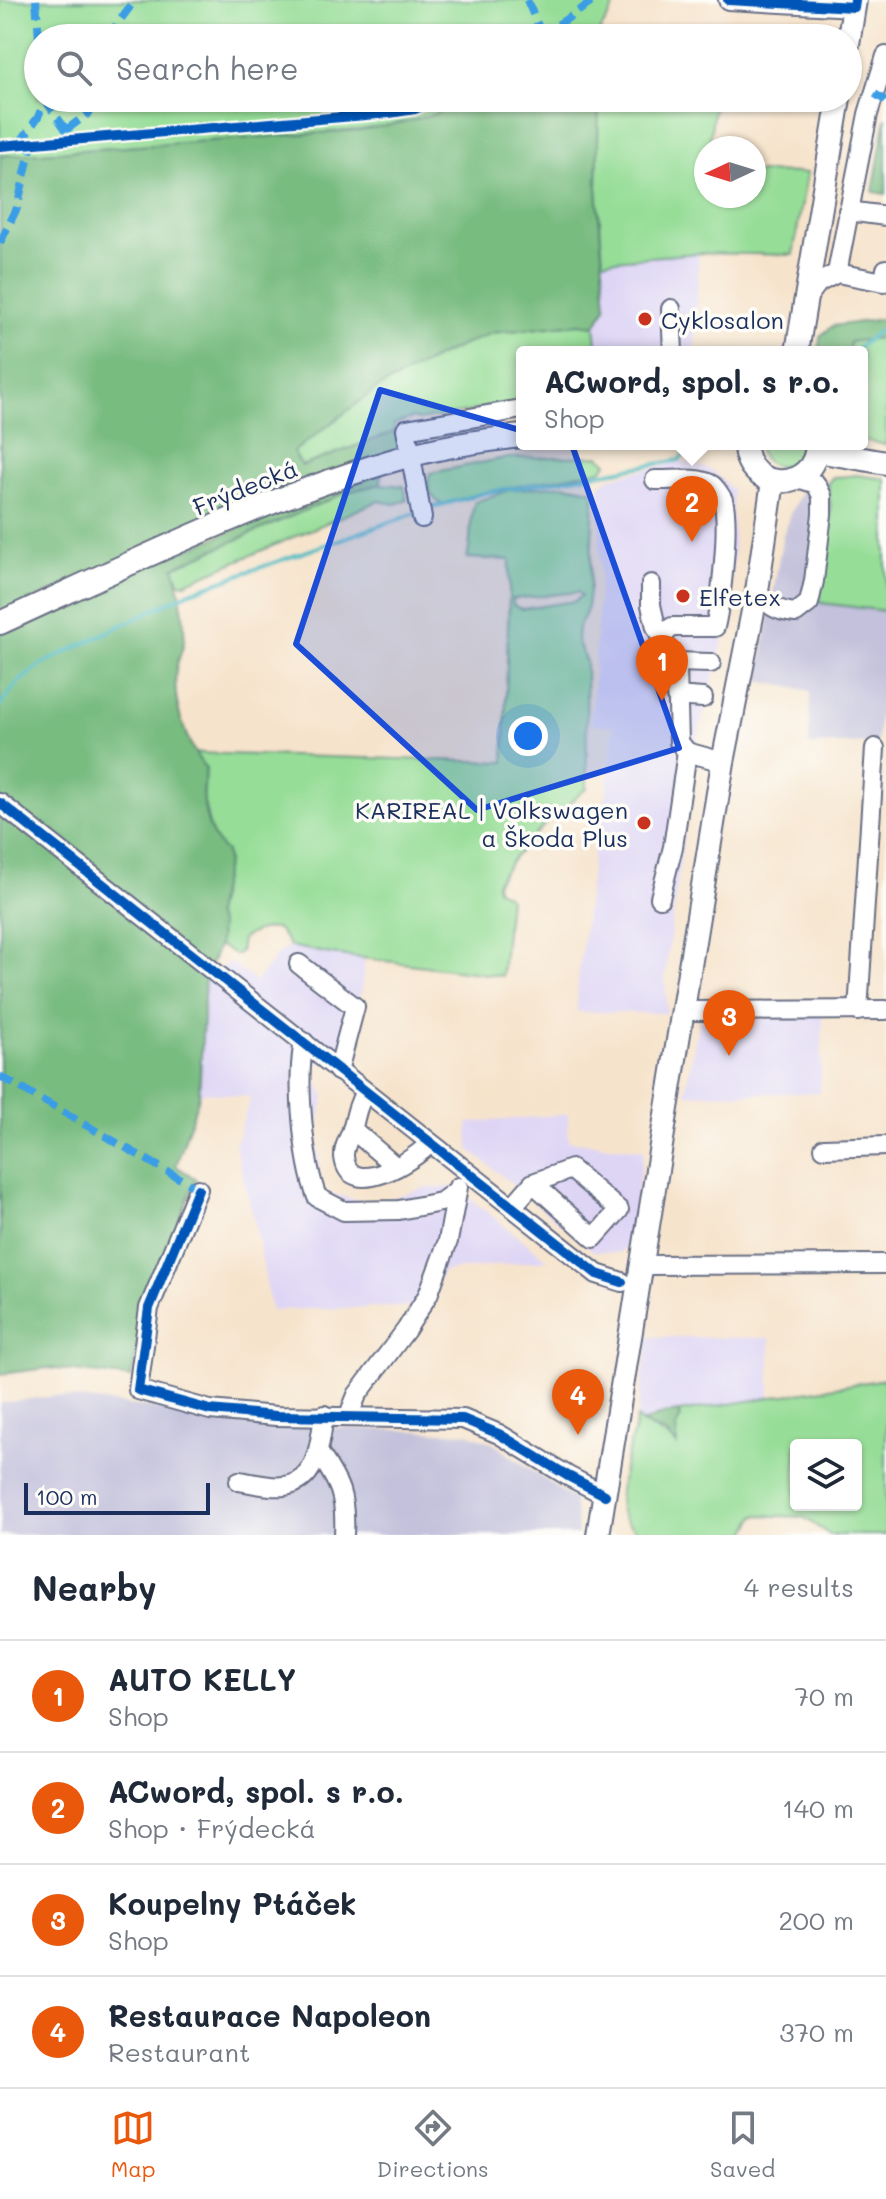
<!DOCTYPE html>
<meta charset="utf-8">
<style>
body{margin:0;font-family:Mali,sans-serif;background:#f2f2f3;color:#1f2937}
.controls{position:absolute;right:24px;bottom:24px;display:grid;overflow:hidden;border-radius:8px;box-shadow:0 2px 6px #0004}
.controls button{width:72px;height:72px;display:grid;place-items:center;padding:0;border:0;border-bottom:2px solid #e0e1e3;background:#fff;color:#1f2937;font:40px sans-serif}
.compass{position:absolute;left:694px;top:136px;width:72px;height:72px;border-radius:50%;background:#fff;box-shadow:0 2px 6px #0004;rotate:266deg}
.scale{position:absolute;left:24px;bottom:20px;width:186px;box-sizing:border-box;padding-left:8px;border:4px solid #1b2f5e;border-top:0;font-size:22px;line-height:28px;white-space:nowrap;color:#1b2f5e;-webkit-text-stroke:6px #fdfcf7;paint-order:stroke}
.you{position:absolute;left:528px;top:736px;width:28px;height:28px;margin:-20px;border:6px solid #fff;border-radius:50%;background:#1a73e8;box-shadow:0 0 0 12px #1a73e833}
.badge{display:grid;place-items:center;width:52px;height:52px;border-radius:50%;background:#ea580c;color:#fff;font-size:26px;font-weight:700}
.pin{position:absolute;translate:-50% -66px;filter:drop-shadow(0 2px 4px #0008)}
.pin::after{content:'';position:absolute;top:42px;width:28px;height:24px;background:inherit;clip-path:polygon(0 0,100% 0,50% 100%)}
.popup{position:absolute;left:516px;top:346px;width:352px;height:104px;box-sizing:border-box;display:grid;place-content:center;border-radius:8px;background:#fff;filter:drop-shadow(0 2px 6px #0005);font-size:26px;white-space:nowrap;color:#747a83}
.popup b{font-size:30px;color:#1f2937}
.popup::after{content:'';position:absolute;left:50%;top:100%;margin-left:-16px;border:16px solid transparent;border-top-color:#fff}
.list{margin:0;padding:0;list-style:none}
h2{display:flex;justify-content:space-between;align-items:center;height:104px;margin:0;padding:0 32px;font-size:34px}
h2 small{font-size:26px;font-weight:400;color:#747a83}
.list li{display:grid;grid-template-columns:52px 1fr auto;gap:24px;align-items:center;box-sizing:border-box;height:112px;padding:0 32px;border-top:2px solid #e0e1e3}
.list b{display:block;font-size:30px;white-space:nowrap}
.list p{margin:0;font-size:26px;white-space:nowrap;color:#747a83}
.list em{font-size:26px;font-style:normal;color:#747a83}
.icon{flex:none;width:44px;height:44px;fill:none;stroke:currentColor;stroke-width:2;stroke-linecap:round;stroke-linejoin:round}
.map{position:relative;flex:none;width:886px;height:1535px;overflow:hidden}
.search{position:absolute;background:#fff;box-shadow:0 2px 6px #0004;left:24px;right:24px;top:24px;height:88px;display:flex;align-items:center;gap:20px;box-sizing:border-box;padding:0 28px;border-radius:44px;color:#747a83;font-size:30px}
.sheet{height:552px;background:#fff}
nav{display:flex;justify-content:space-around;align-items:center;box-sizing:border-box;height:112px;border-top:2px solid #e0e1e3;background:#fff;font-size:22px;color:#747a83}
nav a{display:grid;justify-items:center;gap:4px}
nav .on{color:#ea580c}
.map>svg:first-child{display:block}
.built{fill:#ded5f5}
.industrial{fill:#c3c1db}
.green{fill:#96dd97;stroke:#58867a;stroke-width:2;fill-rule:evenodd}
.forest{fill:#78bc80;stroke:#4a766f;stroke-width:2}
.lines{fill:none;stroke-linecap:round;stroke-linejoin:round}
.stream{stroke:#4bbac1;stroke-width:4}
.minor-casing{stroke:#686e84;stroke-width:22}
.major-casing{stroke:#686e84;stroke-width:26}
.minor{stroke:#fff;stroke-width:18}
.major{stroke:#fff;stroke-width:22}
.quiet{stroke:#3b9de6;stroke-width:8;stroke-dasharray:16 8;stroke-linecap:butt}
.cycleway-casing{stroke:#fdfcf7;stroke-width:15}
.cycleway{stroke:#0057b8;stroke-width:10}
.marked{fill:#1d4ed8;fill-opacity:0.2;stroke:#1d4ed8;stroke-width:6;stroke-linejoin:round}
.poi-dot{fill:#c8321e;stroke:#fdfcf7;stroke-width:3}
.labels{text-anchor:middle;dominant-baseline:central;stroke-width:7;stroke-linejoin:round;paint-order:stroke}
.poi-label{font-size:24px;fill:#1b2f5e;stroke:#fdfcf7;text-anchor:start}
.street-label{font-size:24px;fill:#1b2f5e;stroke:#fdfcf7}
</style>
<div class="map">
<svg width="886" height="1535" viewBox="0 0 886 1535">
<rect width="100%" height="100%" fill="#fdfcf7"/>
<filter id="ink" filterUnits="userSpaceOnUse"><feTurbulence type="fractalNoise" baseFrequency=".0125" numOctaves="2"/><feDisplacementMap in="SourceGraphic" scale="16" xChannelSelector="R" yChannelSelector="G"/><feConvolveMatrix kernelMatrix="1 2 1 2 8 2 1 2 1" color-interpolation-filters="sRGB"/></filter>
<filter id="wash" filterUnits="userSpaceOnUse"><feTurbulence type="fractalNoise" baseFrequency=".006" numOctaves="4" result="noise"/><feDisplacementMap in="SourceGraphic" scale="32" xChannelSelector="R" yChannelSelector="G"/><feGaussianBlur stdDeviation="1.8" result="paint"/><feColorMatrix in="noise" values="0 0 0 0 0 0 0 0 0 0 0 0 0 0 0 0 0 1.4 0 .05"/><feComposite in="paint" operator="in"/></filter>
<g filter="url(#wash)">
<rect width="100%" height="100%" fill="#f6e3cb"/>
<g class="built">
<polygon points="699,253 695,352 598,352 595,326 606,307 603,261"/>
<polygon points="684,461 712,470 732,490 734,557 723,641 696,743 665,976 667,1013 577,1012 578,981 595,836 607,790 614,726 591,724 600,577 600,484 613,477"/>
<polygon points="290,946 365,959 357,1025 348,1053 308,1068 325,1095 317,1134 321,1191 372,1204 424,1188 455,1187 548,1260 443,1271 426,1306 271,1310 257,1232 235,1145 251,1097 205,1092 199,1096 205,977 230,962 256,982 277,954"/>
<polygon points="823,1015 820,1093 685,1094 699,1020"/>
<polygon points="568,1114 568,1141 644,1150 628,1247 619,1253 593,1251 469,1149 468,1123"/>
<polygon points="649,1337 770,1338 770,1399 663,1414 642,1423 637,1418"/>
</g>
<g class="industrial">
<polygon points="819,479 828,482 831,500 819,601 886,611 886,652 877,743 809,745 810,691 758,681 783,535 791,512 802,491 816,484"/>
<polygon points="54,1396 168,1410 225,1423 467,1433 491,1442 574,1500 578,1535 0,1535 0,1403"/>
</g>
<g class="green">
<path d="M0,0h618l-22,38h-558v60h433c-34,19 -72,26 -111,32l-360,26z"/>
<polygon points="599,98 715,98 709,148 706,148 706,196 754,196 754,172 807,173 793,255 698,253 603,261 597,187"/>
<polygon points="578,324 595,326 598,352 522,352 522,403 418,420 413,418 394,424 394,432 301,466 293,452 376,389 445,353 491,333"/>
<polygon points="886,337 886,445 862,440 862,352 848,352 850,342"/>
<path d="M758,444h46c-5,30 -42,30 -46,0z"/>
<path d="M599,456l8,7 -6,7 -110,21 -49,13c-13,-6 -16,-19 -12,-31l75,-15z"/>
<polygon points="856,475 886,479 886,611 821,603 819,600 831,509 828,483 832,478"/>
<polygon points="381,484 404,486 407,500 395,504 378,501 183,584 179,582 174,567 347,492"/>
<path d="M566,485l25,5 3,6 -4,89 -4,28 -8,15 -1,12 9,22 1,126c-35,29 -67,57 -91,95l1,6 12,8 -7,79 -171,-22 -41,-8 -12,-17c-14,-2 -25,2 -36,10l-2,13 -5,3 -16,-10v-20l-4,-11 2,-16 10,-37 -2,-8 -8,-8 -7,-16 -7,-31 3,-29 -13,-16 311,9 6,-202 -43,-2c6,-19 1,-38 8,-56l34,-12zM578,592l3,4 -6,5 -53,8 -8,-3 -2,-7z"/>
<path d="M886,1379v156h-56l-27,-18 -47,-2 -11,20h-102c-9,-5 -18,-13 -22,-23 -7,-20 11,-72 16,-94 12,11 27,15 39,26v-17l5,-10 -2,-5zM796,1445h60v60h-60z"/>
</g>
<g class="forest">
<path d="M471,98h128l-2,89 9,120 -11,19 -17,-2 -87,9 -46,20 -69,36 -83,63 9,14 92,-34 13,15 -407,166v-457l360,-26c39,-6 77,-13 111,-32z"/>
<polygon points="886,117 886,194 873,192"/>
<polygon points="886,307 886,337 850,342 848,352 819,352 820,336 833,326 882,319"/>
<path d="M382,474l-1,10 -34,8 -173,75c5,16 12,58 10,74 -1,10 -7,19 -8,29 -4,33 10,74 30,99 -6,27 -2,64 20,83l1,9 -12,53 5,11 -1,20 -14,32 -6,119 -23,70 20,13 -47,115 -18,84 -83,-10 -48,6v-741c126,-57 251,-115 382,-159z"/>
<polygon points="679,1412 681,1417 676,1427 677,1445 665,1433 642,1423 663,1414"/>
</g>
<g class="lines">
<g class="stream">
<polyline points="853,352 886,325"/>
<polyline points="424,510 484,493 679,460 688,450"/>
<polyline points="0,706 16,684 42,664 190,592 416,513"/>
</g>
</g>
</g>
<g filter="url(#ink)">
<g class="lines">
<g class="minor-casing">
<g id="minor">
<polyline points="728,0 854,7"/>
<polyline points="848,211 886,216"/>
<polyline points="837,273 884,282 886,269"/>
<polyline points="806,299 818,283 837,273 868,114 886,56"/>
<polyline points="671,309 673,352"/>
<path d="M655,480c16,1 42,-4 57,5 3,2 9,11 11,15 7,24 -2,101 -8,127h-43l-11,10"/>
<polyline points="422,518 406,429 522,409"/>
<polyline points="651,584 651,605 656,627 677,668 679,742 687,752 723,762"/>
<path d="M757,591c12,16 20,20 39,22l13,-10 5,-22 8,-67v-18l-6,-12 -18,-6"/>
<polyline points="674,662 711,663"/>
<polyline points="676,696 703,698"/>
<polyline points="0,803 597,1274 622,1282"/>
<polyline points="660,898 673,847 687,752"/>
<polyline points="299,964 355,1007 338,1071"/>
<polyline points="685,1011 886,1010"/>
<polyline points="858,1011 875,748"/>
<path d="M304,1042c-8,38 -1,119 13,155l27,14 55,-1 42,-8 15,-11"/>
<path d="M365,1092c-7,12 -9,22 -12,35 -3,10 -10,20 -9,30 5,45 72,2 86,-14"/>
<polyline points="352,1129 396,1167"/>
<polyline points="824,1148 886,1146"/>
<polyline points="198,1189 149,1308 138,1390 210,1410 276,1416 463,1419 499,1434 568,1476 605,1495"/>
<polyline points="512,1207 533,1183 594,1238 619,1210 571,1169 533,1183"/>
<polyline points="643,1265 886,1264"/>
<polyline points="349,1415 357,1395 406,1330 428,1295 448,1241 458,1187"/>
<path d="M319,1453c21,31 27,43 25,82"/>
<path d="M239,1481c14,2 31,7 45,5 34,-4 36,-44 40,-71"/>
</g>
</g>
<g class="major-casing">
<g id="major">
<polyline points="848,44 855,0"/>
<polyline points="797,352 839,98"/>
<path d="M745,444c0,49 71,50 72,0"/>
<polyline points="817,451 886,463"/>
<path d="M0,623c131,-60 270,-128 408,-167 37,-10 76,-16 114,-20"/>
<polyline points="598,1535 723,762 757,591 773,481"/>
</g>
</g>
<use href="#minor" class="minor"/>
<use href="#major" class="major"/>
<g class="quiet">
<polyline points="36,0 39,38"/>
<polyline points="527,0 542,35"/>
<polyline points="107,38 135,0"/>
<polyline points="538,38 595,0"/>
<polyline points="875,94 886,101"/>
<polyline points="44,98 66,130 76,139"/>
<polyline points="66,130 89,113 99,98"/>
<polyline points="19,144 38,117 46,98"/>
<polyline points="0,243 17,208 32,143"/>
<polyline points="0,1076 198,1189"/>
</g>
<g class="cycleway-casing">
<g id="cycleway">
<polyline points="728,0 854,7 855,0"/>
<polyline points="0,146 389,113 415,109 439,98"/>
<polyline points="0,803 597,1274 622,1282"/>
<polyline points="198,1189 149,1308 138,1390 210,1410 276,1416 463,1419 499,1434 568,1476 605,1495"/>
</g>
</g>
<use href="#cycleway" class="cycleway"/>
</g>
</g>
<path class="marked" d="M380,390l192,55 107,303 -202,62 -181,-166z"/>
<g class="poi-dot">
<circle cx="645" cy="319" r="8"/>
<circle cx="683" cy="596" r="8"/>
<circle cx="644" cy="823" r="8"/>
</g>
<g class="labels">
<g class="poi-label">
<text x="661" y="319">Cyklosalon</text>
<text x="699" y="596">Elfetex</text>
<text x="628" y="809" text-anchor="end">KARIREAL | Volkswagen<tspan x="628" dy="28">a Škoda Plus</tspan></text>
</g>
<g class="street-label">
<text transform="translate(245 487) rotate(-22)">Frýdecká</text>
</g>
</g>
</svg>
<div class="controls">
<button><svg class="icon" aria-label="layers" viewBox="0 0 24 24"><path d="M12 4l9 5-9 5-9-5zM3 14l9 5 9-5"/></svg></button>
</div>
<svg class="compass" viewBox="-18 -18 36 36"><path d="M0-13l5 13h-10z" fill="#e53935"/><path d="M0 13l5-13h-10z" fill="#747a83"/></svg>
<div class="scale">100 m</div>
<div class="you"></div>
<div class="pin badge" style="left:662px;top:701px">1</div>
<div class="pin badge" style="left:692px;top:542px">2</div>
<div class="popup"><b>ACword, spol. s r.o.</b>Shop</div>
<div class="pin badge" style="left:729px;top:1056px">3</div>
<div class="pin badge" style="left:578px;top:1435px">4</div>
<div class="search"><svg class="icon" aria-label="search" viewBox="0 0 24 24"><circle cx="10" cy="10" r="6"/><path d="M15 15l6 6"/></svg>Search here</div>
</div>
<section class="sheet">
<h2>Nearby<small>4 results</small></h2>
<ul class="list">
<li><span class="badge">1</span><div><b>AUTO KELLY</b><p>Shop</p></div><em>70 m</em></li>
<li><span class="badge">2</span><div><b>ACword, spol. s r.o.</b><p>Shop · Frýdecká</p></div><em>140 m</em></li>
<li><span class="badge">3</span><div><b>Koupelny Ptáček</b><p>Shop</p></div><em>200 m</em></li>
<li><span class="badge">4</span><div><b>Restaurace Napoleon</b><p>Restaurant</p></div><em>370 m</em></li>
</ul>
</section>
<nav>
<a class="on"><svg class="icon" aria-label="map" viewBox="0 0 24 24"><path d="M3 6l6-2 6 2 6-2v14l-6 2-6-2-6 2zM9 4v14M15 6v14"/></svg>Map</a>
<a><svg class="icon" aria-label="directions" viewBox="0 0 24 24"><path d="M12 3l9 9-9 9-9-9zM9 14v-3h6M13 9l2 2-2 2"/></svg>Directions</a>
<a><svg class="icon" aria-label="saved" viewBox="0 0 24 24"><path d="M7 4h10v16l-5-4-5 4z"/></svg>Saved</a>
</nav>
